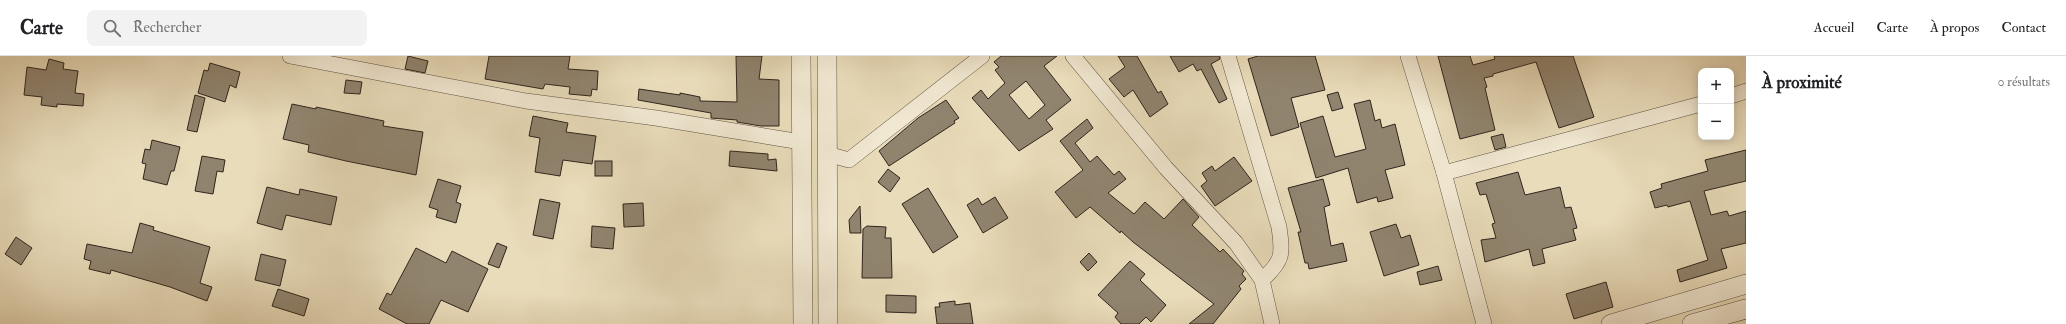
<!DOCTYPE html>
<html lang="fr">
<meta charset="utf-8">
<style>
body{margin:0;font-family:"IM FELL Double Pica",serif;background:#f2f2f2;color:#202124}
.controls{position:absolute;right:12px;top:12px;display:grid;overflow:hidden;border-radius:8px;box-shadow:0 2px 10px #0003}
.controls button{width:36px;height:36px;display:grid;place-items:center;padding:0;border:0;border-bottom:1px solid #e0e0e0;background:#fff;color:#202124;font:20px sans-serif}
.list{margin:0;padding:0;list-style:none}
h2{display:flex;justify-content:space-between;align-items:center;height:52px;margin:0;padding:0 16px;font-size:17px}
h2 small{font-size:13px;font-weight:400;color:#757577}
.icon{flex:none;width:22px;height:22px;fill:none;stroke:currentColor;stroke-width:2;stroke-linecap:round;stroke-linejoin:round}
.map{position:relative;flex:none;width:1746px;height:268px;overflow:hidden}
header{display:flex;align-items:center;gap:24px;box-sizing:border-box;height:56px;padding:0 20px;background:#fff;border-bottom:1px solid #e0e0e0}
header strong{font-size:19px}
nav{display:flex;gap:22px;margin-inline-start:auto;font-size:14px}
.search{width:280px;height:36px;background:#f2f2f2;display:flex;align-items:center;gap:10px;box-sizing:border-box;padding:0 14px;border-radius:8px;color:#757577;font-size:15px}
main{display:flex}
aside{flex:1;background:#fff}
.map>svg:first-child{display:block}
.building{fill:#90846f;stroke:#30251d;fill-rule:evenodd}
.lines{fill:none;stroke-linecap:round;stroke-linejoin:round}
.minor-casing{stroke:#5e5344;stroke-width:16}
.tertiary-casing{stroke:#5e5344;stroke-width:20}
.minor{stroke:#f1e8d2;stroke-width:15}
.tertiary{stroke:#f1e8d2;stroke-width:19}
</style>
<header>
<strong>Carte</strong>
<div class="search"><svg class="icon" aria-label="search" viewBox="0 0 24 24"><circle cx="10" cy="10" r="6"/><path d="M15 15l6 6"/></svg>Rechercher</div>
<nav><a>Accueil</a><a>Carte</a><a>À propos</a><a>Contact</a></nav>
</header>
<main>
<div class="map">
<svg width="1746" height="268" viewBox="0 0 1746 268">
<rect width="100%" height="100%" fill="#e9dcba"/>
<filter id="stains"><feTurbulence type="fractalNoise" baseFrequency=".005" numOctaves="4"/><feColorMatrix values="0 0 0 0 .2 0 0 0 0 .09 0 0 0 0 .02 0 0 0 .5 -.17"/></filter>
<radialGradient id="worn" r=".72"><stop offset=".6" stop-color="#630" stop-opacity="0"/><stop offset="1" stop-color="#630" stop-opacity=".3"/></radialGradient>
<g class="building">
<polygon points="408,0 428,5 425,17 405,13"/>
<polygon points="489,0 570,0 568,13 598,15 597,34 592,33 591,40 569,38 570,31 545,28 543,33 485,23"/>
<polygon points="736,0 762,0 759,23 779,24 779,70 761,70 737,66 737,64 711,62 711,57 638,44 639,33 680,39 680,37 700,41 700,45 737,46"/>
<path d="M1001,0h56l-13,10 27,34 -25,20 7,9 -34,22 -47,-53 9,-8 7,9 17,-16 -10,-13 4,-3 -5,-5zM1026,25l19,24 -16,14 -20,-24z"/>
<polygon points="1118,0 1137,0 1158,37 1161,35 1168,48 1150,61 1133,34 1124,41 1109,23 1125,11"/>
<polygon points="1170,0 1219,0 1220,3 1211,8 1227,43 1219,47 1201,13 1197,15 1193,8 1179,16"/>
<polygon points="1258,0 1315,0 1325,34 1291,42 1299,71 1271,80 1248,3"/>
<polygon points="1438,0 1470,0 1473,9 1495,3 1494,0 1573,0 1594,61 1559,72 1536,6 1493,18 1493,20 1484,22 1487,31 1485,32 1495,74 1460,83"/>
<polygon points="49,3 64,7 63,13 78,15 75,37 84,38 83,50 57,48 57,51 41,49 42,41 24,39 27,11 46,14"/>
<polygon points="210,7 240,16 236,32 230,29 225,46 198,37 204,14 208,15"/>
<polygon points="346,24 362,26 360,38 344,37"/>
<polygon points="1338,36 1343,52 1332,55 1327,39"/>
<polygon points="195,39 205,42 197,76 187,74"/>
<polygon points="946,44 959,62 954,65 955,67 889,110 879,95 918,62"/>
<polygon points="1370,44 1375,65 1380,63 1382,72 1395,68 1405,109 1385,114 1393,142 1378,146 1377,141 1357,147 1348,112 1316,122 1300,67 1323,60 1335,101 1366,93 1354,48"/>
<polygon points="292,48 316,53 316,51 384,65 383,70 423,76 416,119 346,105 308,96 309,89 283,83"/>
<polygon points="533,60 568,67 566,76 596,80 592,108 563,104 560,120 535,116 540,82 529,80"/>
<polygon points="1087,63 1093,72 1075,87 1090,106 1097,100 1114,119 1119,115 1126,123 1108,137 1134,158 1145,146 1164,163 1183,143 1199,161 1192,169 1220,196 1223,193 1244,215 1242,218 1246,223 1239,230 1241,233 1213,268 1189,268 1214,248 1133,186 1121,175 1120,177 1090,151 1076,162 1055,136 1083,114 1060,85"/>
<polygon points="1503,78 1506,91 1495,94 1491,81"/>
<polygon points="152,84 180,91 174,115 171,115 167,129 143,123 146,108 142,107 145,93 150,94"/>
<polygon points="1746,94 1746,125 1704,135 1711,159 1727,155 1729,160 1746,155 1746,187 1721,193 1727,212 1680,226 1677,214 1708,204 1690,145 1668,151 1667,149 1655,152 1650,136 1662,132 1661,128 1708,115 1705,104"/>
<polygon points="730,95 768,98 768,104 776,103 777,115 729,110"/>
<polygon points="202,100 225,104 223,116 217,115 213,138 195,135"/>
<polygon points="1234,101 1252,125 1215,150 1201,130 1207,125 1202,117 1212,110 1215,115"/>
<rect x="595" y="105" width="17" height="15"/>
<polygon points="888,113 900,122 890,136 878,126"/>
<polygon points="1518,116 1525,139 1560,131 1565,152 1571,151 1577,172 1573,173 1576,184 1542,193 1545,207 1533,210 1529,193 1485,206 1481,184 1496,182 1492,168 1495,167 1486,138 1480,139 1476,127"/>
<polygon points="438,123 461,130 456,146 461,148 456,167 436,161 438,154 429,151"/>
<polygon points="1323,123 1330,149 1324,151 1331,190 1343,187 1347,205 1309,213 1308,207 1305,207 1298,176 1301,176 1288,132"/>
<polygon points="267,131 299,139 300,133 337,141 331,169 286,159 282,174 257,167"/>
<polygon points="928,132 958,181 933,197 902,148"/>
<polygon points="995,141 1008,162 983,177 967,149 978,142 982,149"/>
<polygon points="540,143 560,147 553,183 533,179"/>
<polygon points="643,147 644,170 624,171 623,148"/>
<polygon points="860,150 861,177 850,177 849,164"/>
<polygon points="140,167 154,171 153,174 210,191 200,227 212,231 207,245 170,231 111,214 110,218 89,213 91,205 84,203 87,188 132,197"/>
<polygon points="1396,168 1401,182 1410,179 1419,209 1384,220 1370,176"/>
<polygon points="592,170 615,172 613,193 591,191"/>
<polygon points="867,170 886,171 885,182 891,182 892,222 862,222 863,173"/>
<polygon points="16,181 32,192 21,209 5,198"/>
<polygon points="497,187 507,191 499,212 488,208"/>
<polygon points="416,192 446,207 452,195 488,213 468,256 441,244 429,268 407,268 379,253 387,237 391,239"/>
<polygon points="1089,197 1097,206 1088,215 1080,206"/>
<polygon points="261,198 286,204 280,230 255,224"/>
<polygon points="1130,205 1145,218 1140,224 1166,249 1151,266 1146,261 1139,268 1121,268 1115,261 1118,257 1098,239"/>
<polygon points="1438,210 1442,224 1420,229 1417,216"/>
<polygon points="1606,226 1613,251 1574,263 1566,238"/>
<polygon points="278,233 309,243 304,260 272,250"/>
<polygon points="886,239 916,240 916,257 886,256"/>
<polygon points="955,245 955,249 970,247 973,268 937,268 935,251 940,251 939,247"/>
</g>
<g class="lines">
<g class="minor-casing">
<g id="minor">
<polyline points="290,0 526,45 656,62 801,86"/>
<polyline points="1073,0 1166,112 1236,187 1262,224 1272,268"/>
<path d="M1228,0l51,171c4,28 4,34 -17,53"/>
<polyline points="1408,0 1444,117 1484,268"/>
<polyline points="1731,40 1746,35"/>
<polyline points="827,98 849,104 982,0"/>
<polyline points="1444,117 1701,48"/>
</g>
</g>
<g class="tertiary-casing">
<g id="tertiary">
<polyline points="801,0 803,268"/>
<polyline points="827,0 828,268"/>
<polyline points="1611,268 1746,228"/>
<polyline points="1692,268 1746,253"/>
</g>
</g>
<use href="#minor" class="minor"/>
<use href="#tertiary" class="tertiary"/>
</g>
<rect width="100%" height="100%" filter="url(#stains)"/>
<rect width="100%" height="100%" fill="url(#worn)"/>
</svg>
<div class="controls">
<button>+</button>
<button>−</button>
</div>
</div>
<aside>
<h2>À proximité<small>0 résultats</small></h2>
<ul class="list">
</ul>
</aside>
</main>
